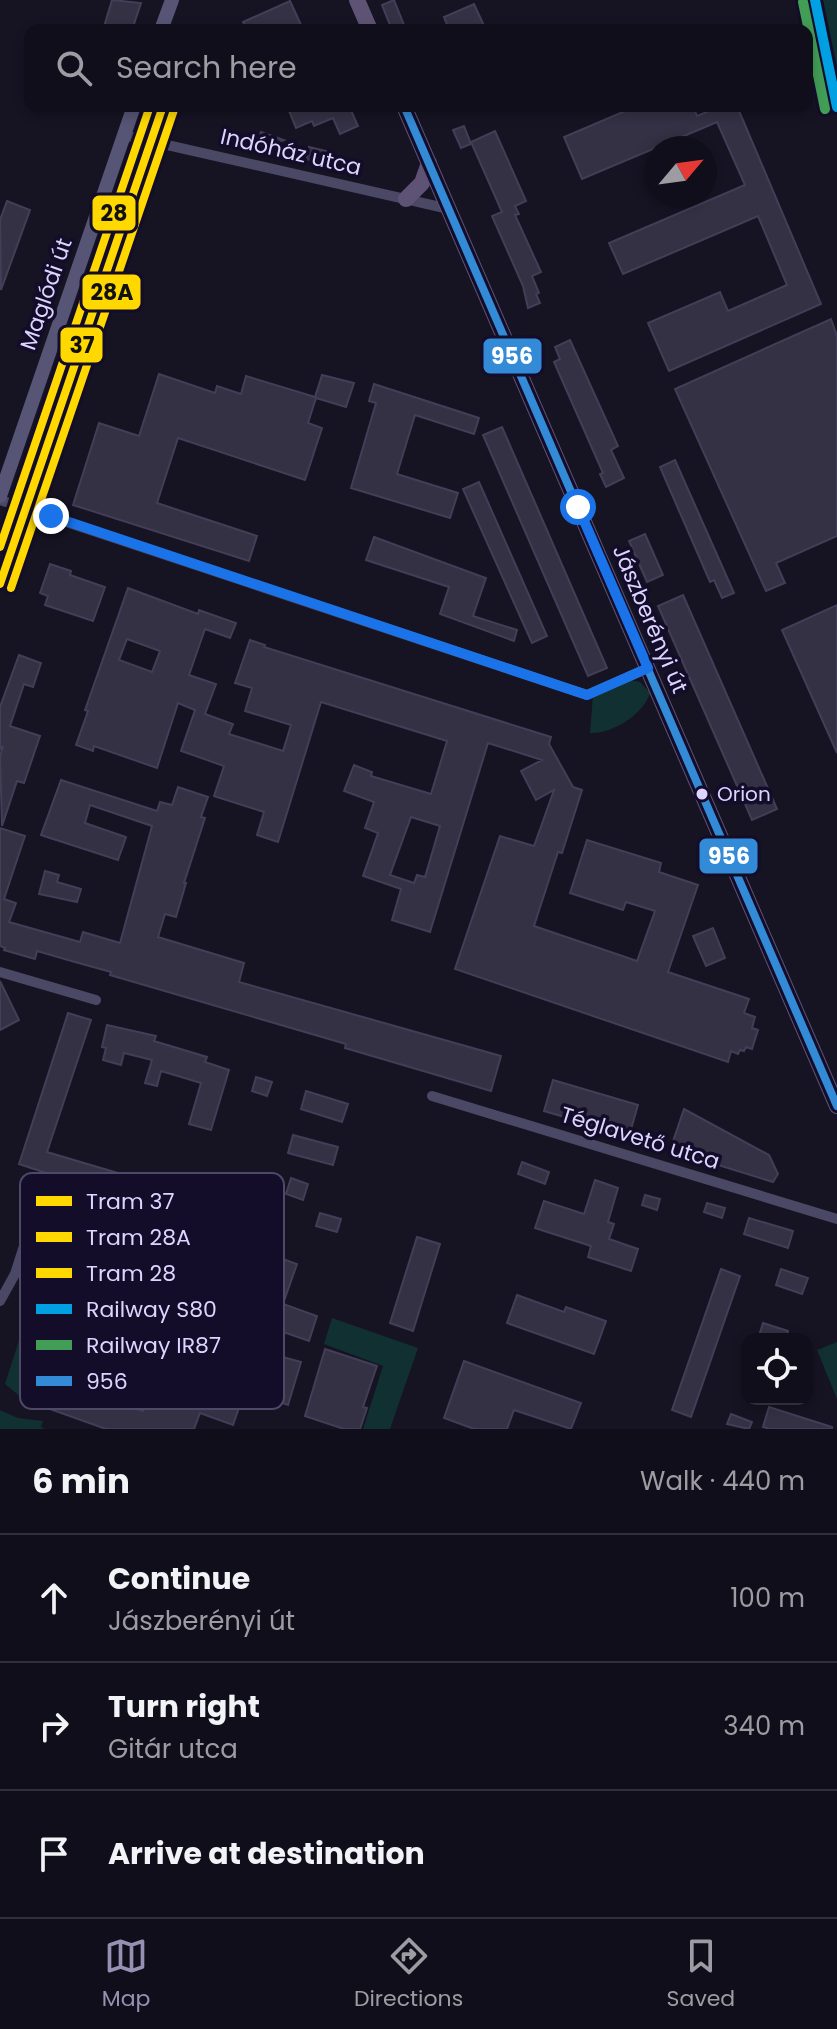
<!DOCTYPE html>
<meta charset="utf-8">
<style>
body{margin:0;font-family:Poppins,sans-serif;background:#191723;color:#f1f3f6}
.controls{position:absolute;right:24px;bottom:24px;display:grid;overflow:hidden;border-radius:16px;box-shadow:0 4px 12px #0003}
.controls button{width:72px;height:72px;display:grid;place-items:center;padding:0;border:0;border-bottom:2px solid #302e39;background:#100e1a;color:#f1f3f6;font:40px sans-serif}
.compass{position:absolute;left:645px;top:136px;width:72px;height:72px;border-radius:50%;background:#100e1a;box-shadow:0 4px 12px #0003;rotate:61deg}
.stop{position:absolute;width:24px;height:24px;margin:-18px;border:6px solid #1a73e8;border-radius:50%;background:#fff}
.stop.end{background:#1a73e8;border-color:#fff;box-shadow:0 2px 8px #0008}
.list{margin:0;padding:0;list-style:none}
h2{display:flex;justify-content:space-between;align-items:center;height:104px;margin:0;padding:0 32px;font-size:34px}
h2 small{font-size:26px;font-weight:400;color:#9c9ca2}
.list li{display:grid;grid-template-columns:52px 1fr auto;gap:24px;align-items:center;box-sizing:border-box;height:128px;padding:0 32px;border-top:2px solid #302e39}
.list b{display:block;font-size:30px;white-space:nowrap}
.list p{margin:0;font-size:26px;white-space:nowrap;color:#9c9ca2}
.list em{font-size:26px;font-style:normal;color:#9c9ca2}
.icon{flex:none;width:44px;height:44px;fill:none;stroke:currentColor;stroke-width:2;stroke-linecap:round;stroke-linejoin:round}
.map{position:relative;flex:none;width:837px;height:1429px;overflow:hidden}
.search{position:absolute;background:#100e1a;box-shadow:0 4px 12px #0003;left:24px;right:24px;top:24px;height:88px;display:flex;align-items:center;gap:20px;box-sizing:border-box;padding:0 28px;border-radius:16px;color:#9c9ca2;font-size:30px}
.sheet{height:488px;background:#100e1a}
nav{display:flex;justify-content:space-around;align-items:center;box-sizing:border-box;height:112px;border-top:2px solid #302e39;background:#100e1a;font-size:22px;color:#9c9ca2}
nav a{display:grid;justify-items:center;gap:4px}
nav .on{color:#9691b2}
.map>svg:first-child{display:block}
.green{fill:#113032}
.building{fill:#353145;stroke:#433e57;stroke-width:2;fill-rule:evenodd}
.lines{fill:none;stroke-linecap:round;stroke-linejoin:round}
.street{stroke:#4a4864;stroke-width:10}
.secondary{stroke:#575576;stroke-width:14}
.primary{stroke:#5f5375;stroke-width:16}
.bus-1-casing{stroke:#130d29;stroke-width:14}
.bus-1{stroke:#338bd7;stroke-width:8}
.rail-1-casing{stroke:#130d29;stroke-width:16}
.rail-2-casing{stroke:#130d29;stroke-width:16}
.rail-1{stroke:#00a0e3;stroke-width:10}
.rail-2{stroke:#429d56;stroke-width:10}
.tram-1-casing{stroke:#130d29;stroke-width:14}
.tram-2-casing{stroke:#130d29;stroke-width:14}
.tram-3-casing{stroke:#130d29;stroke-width:14}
.tram-1{stroke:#ffd800;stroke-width:8}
.tram-2{stroke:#ffd800;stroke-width:8}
.tram-3{stroke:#ffd800;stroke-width:8}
.route{stroke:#1a73e8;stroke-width:10}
.bus-dot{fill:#dbd5ff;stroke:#130d29;stroke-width:3}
.labels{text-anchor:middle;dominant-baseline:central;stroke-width:7;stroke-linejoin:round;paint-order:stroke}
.bus-label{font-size:20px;fill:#dbd5ff;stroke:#130d29;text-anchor:start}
.street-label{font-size:22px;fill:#dbd5ff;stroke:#130d29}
.key{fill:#130d29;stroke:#4f4969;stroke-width:2}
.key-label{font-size:22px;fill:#dbd5ff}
.line-badge{stroke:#130d29;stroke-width:3}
.badge-label{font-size:22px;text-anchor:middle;font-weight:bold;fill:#fff}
.pale-badge-label{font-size:22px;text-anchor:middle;font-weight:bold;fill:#111}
</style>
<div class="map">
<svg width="837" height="1429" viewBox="0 0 837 1429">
<rect width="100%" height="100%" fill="#161323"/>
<g class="green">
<polygon points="821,0 837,0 837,80"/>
<path d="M630,680l10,2 10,11c-7,22 -38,41 -60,40l3,-38z"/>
<polygon points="332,1318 418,1348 390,1429 363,1429 383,1366 324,1344"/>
<polygon points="31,1320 62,1334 37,1394 22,1398 5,1384 21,1334"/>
<polygon points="837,1342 837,1399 817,1350"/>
<polygon points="0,1410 18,1418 43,1421 41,1427 45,1429 0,1429"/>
</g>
<g class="building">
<polygon points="112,0 141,3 132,30 103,30"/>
<polygon points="394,0 406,30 392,30 382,5"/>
<polygon points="290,1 302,27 295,30 247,30 243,22"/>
<polygon points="474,4 486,30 449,30 444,17"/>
<polygon points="287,106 349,106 358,126 340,134 333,118 314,126 312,121 296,128"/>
<polygon points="637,106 693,106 697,116 721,106 737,106 821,304 669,371 648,323 720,292 728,311 787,285 758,216 623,274 609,243 745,185 717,122 582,179 564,137"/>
<polygon points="464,126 471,144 461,148 453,130"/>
<polygon points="495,131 526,201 515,206 519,214 515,215 541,272 532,276 539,293 536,294 540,303 528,308 523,286 492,216 502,212 471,142"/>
<polygon points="261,132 284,140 279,142 276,151 257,144"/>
<polygon points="309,147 330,152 328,165 306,159"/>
<polygon points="7,201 30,210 1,290 0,220"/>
<polygon points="831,319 837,336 837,536 776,563 785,583 766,591 675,389"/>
<polygon points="570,340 618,446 611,450 624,478 606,487 600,474 603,473 554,362 560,359 555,347"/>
<polygon points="159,374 215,393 217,386 241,394 246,376 315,397 322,375 354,383 346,407 316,398 308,423 322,428 305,480 178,438 157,503 257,536 249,561 73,505 99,423 139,436"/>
<polygon points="374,384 479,418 474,434 415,415 397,474 458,493 450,518 351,488 376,403 369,401"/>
<polygon points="502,427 607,668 588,676 483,435"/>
<polygon points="675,460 734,593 722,598 714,580 710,582 660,467"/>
<polygon points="479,482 547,636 532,643 463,489"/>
<polygon points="645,534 663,575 647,582 629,541"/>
<polygon points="374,537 486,578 473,616 517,630 514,641 440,614 449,587 366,560"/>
<polygon points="50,564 71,571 70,575 105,587 93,621 45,605 48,596 40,593"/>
<path d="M128,588l70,26 1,-4 37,13 -6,15 -25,-9 -16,46 27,9 -11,30 28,10 -4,10 54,17 8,-26 -46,-14 7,-23 -17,-5 15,-43 15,5 -1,2 287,90 -2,7 24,43 9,3 -20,63 -4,-1 -24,74 103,35 18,-50 -29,-9 -3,8 -53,-17 17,-53 74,23 -2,9 39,13 -30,87 81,27 -5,14 11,4 -3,11 6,2 -6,19 -6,-2 -2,4 -4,-1 -2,4 -7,-3 -3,11 -273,-93 45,-133 34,10 20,-56 -18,10 -15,-29 21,-11 -54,-17 -58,189 -38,-12 9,-31 -38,-13 15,-43 -13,-5 9,-26 -30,-11 10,-26 18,7 -1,4 60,18 16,-53 -126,-39 -43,140 -21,-7 7,-23 -50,-16 10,-30 -43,-15 14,-41 -17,-7 -21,65 -63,-22 -1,5 -17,-6 12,-34 -3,-1zM127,639l33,12 -8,21 -33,-12zM411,817l29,9 -15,51 -8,-2 -3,8 -24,-8z"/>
<polygon points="683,595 777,809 752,820 658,606"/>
<polygon points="837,605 837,753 782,630"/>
<polygon points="19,655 41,663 33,687 24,684 10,726 40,736 24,783 17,781 2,826 0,756 3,746 0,749 0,707"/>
<polygon points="61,780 157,811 160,802 172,805 178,787 208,797 201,817 205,818 184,883 186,883 176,917 165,914 158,937 244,963 239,982 501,1056 491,1091 345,1048 346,1044 110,975 111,972 75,962 37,951 35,959 4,950 5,948 0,946 0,828 25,836 4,899 16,903 9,922 80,942 83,932 120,943 152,826 90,805 85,823 126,837 118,860 41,835"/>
<polygon points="45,871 59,875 57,882 81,889 77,902 39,894"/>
<polygon points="713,928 725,958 706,966 693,936"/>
<polygon points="0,981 19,1020 0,1030"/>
<polygon points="68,1013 91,1020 47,1152 138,1179 131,1201 19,1164"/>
<polygon points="107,1025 156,1036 154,1041 207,1057 205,1062 229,1070 211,1130 189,1124 201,1083 161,1071 157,1086 145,1083 152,1060 124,1053 121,1065 103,1060 106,1048 102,1047"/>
<polygon points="256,1077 272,1082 267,1096 252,1091"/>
<polygon points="553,1080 638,1105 629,1136 544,1111"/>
<polygon points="306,1091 348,1104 342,1122 301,1109"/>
<polygon points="684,1109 769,1155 778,1174 773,1182 670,1150"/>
<polygon points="293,1135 338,1147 333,1165 288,1153"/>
<polygon points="522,1162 549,1172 545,1184 518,1174"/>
<polygon points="291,1178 308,1184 303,1200 286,1194"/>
<polygon points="595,1180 618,1188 608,1222 614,1224 609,1239 638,1249 631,1271 588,1257 591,1246 535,1228 544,1201 584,1214"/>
<polygon points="645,1195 660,1199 657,1210 642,1205"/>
<polygon points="707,1203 725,1208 722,1218 704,1212"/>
<polygon points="320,1213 341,1219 337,1232 316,1226"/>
<polygon points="749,1218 793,1231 788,1248 744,1234"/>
<polygon points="417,1237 440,1244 413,1331 390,1323"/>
<polygon points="234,1246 278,1262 280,1258 297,1264 283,1304 317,1316 309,1341 257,1323 272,1280 228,1264"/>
<polygon points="721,1269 740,1276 691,1417 672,1410"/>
<polygon points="781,1269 808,1278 802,1294 776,1285"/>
<polygon points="517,1295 564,1312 566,1307 606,1321 594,1354 507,1323"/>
<path d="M60,1303l88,32 8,-24 25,8 -9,24 14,5 -5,16 49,17 7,-19 -36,-13 9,-23 51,18 -28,81 -33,-12 -6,16h-88l-62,-22 26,-73 -18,-6zM112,1349l42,15 -5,15 4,1 -10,31 -47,-16z"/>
<polygon points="763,1323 788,1331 786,1339 758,1339"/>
<polygon points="325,1349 377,1366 363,1407 367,1408 360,1429 344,1429 305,1416"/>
<polygon points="279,1356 301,1362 288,1405 266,1397"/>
<polygon points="464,1361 581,1403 571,1429 514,1410 507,1429 474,1429 444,1418"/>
<polygon points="769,1407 832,1427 832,1429 770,1429 763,1427"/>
<polygon points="731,1414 752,1422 749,1429 727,1424"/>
</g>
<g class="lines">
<g class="street">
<polyline points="123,135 449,209"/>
<polyline points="0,500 587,695 648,668"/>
<polyline points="0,972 96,1000"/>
<polyline points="432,1096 837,1219"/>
<polyline points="0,1301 15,1274 45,1180"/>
</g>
<g class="secondary">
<polyline points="161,30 172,0"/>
<polyline points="0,496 134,106"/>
</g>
<g class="primary">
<polyline points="357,0 370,30"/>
<polyline points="404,106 837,1106"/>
<polyline points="406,199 422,183 429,163"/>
</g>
<g class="bus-1-casing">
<polyline id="bus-1" points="404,106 837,1106"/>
</g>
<use href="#bus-1" class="bus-1"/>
<g class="rail-1-casing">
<polyline id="rail-1" points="815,0 837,107"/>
</g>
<g class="rail-2-casing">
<polyline id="rail-2" points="803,2 825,109"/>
</g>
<use href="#rail-1" class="rail-1"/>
<use href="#rail-2" class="rail-2"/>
<g class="tram-1-casing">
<polyline id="tram-1" points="0,584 163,106"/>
</g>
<g class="tram-2-casing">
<polyline id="tram-2" points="11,588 174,110"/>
</g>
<g class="tram-3-casing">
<polyline id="tram-3" points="0,547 150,106"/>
</g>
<use href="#tram-1" class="tram-1"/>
<use href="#tram-2" class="tram-2"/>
<use href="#tram-3" class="tram-3"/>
</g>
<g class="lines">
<polyline class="route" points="51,516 587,695 648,668 578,507"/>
</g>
<circle class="bus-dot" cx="702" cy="794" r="7"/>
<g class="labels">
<g class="bus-label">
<text x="717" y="794">Orion</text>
</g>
<g class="street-label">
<text transform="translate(291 152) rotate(13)">Indóház utca</text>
<text transform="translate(46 294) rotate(-71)">Maglódi út</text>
<text transform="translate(650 619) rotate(67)">Jászberényi út</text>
<text transform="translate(640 1138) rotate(17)">Téglavető utca</text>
</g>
</g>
<rect x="20" y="1173" width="264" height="236" rx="12" class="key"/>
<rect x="36" y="1196" width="36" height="10" fill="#ffd800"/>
<rect x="36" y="1232" width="36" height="10" fill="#ffd800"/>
<rect x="36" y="1268" width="36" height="10" fill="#ffd800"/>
<rect x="36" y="1304" width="36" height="10" fill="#00a0e3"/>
<rect x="36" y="1340" width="36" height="10" fill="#429d56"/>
<rect x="36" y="1376" width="36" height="10" fill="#338bd7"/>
<g class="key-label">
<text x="86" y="1209">Tram 37</text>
<text x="86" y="1245">Tram 28A</text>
<text x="86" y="1281">Tram 28</text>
<text x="86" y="1317">Railway S80</text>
<text x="86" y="1353">Railway IR87</text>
<text x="86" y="1389">956</text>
</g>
<g class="line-badge">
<rect x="91" y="194" width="46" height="38" rx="8" fill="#ffd800"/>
<rect x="81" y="273" width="61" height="38" rx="8" fill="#ffd800"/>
<rect x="59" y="326" width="45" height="38" rx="8" fill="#ffd800"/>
<rect x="482" y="337" width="61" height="38" rx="8" fill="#338bd7"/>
<rect x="698" y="837" width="61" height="38" rx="8" fill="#338bd7"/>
</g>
<g class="badge-label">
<text x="512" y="364">956</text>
<text x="729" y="864">956</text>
</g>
<g class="pale-badge-label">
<text x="114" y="221">28</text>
<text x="112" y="300">28A</text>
<text x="82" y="353">37</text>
</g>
</svg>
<div class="controls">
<button><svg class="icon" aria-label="locate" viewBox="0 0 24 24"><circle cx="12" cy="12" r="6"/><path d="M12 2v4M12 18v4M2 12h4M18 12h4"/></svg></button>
</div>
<svg class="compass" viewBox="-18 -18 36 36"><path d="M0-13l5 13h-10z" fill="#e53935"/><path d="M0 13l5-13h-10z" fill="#9c9ca2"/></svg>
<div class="stop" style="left:578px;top:507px"></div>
<div class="stop end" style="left:51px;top:516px"></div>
<div class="search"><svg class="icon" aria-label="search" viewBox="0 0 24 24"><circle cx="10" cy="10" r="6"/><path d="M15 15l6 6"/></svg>Search here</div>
</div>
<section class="sheet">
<h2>6 min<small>Walk · 440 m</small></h2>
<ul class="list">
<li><svg class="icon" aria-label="ahead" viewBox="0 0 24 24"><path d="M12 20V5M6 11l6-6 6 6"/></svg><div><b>Continue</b><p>Jászberényi út</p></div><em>100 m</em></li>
<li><svg class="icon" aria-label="right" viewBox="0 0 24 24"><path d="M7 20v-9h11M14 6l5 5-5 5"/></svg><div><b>Turn right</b><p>Gitár utca</p></div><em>340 m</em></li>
<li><svg class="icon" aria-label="arrive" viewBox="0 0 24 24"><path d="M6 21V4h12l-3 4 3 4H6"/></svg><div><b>Arrive at destination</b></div></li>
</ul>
</section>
<nav>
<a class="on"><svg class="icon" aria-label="map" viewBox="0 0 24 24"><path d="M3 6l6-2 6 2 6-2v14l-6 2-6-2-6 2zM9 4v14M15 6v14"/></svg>Map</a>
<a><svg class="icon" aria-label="directions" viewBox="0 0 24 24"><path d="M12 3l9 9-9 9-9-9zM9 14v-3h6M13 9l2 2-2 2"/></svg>Directions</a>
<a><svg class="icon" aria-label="saved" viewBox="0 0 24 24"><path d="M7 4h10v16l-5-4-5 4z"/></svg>Saved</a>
</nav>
